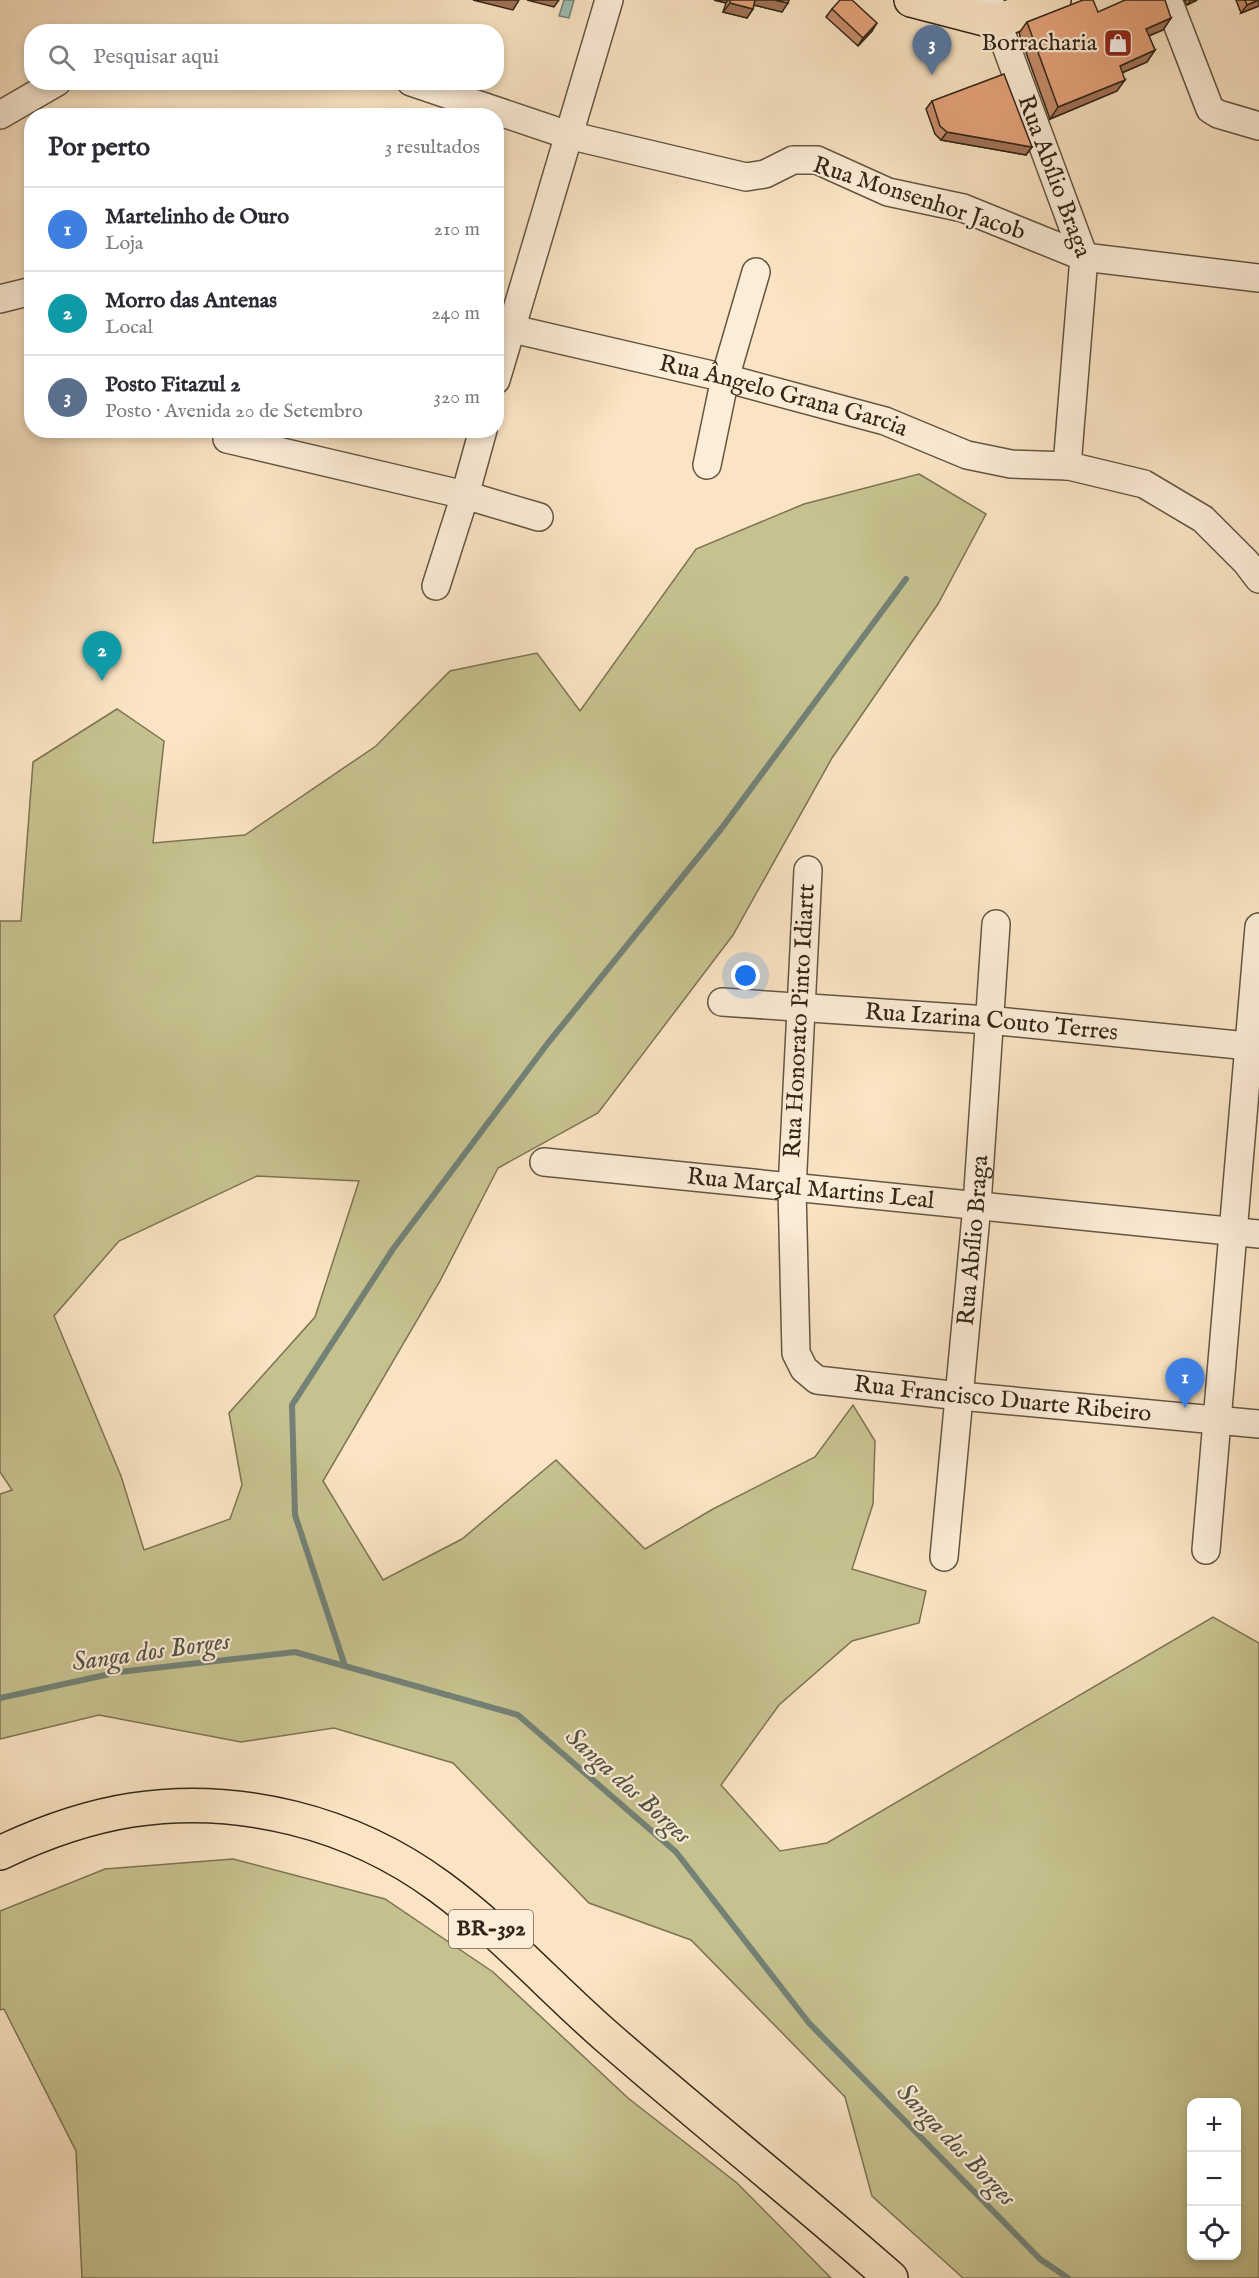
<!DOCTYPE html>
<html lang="pt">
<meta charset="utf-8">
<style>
body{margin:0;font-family:"IM FELL English",serif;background:#f2f2f3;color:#2b2b33}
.controls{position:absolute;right:18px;bottom:18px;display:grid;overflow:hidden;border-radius:12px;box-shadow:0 3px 9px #0003}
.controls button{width:54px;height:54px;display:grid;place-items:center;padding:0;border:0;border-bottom:2px solid #e1e1e2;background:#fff;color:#2b2b33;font:30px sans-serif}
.you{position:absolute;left:746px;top:976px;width:21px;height:21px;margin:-15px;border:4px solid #fff;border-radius:50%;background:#1a73e8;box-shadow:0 0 0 9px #1a73e833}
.badge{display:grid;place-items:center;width:39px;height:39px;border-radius:50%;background:#b45309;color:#fff;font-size:20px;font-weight:700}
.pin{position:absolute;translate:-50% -50px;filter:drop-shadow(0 2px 3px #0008)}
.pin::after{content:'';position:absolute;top:32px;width:21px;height:18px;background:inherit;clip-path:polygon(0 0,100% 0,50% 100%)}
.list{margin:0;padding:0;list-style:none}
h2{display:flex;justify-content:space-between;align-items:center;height:78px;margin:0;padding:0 24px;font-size:26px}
h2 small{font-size:20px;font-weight:400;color:#7c7c81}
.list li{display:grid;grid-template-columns:39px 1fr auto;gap:18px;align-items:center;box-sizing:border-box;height:84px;padding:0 24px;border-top:2px solid #e1e1e2}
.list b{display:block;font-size:22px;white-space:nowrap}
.list p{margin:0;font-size:20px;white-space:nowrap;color:#7c7c81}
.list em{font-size:20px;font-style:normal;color:#7c7c81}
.icon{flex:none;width:33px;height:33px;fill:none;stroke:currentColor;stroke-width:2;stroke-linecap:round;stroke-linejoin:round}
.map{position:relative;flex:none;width:1259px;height:2278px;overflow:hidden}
.search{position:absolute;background:#fff;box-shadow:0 3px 9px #0003;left:24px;top:24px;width:480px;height:66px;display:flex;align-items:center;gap:15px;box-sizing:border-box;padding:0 21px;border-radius:24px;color:#7c7c81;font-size:22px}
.panel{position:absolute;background:#fff;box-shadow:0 3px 9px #0003;left:24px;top:108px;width:480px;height:330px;border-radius:24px}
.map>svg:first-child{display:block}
.green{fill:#c6c28f;stroke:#7c7454;stroke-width:1.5;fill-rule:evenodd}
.water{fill:#9ebeb5;stroke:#738176;stroke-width:1.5}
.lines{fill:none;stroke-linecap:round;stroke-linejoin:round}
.stream{stroke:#738176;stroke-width:6}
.minor-casing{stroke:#645643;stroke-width:30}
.major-casing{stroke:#322618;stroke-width:36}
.highway-casing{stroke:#322618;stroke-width:36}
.minor{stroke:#fcedd8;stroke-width:27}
.major{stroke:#fae4c3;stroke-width:33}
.highway{stroke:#fae4c3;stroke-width:33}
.wall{fill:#c78d6c;stroke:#322618;stroke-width:1.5}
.shaded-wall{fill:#a27358;stroke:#322618;stroke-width:1.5}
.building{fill:#e7a47d;stroke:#322618;stroke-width:1.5}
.labels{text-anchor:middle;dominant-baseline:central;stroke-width:4.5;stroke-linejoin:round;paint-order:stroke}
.shield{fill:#fcedd8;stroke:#6f6252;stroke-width:1.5}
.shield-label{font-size:22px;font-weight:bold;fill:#322618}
.poi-label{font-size:24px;fill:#322618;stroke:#fcedd8;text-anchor:end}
.street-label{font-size:24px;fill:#322618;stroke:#fcedd8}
.water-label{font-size:26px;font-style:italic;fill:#525447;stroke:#fcedd8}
</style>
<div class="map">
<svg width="1259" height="2278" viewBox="0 0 1259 2278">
<rect width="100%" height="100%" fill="#fae4c3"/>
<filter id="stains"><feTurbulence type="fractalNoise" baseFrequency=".00333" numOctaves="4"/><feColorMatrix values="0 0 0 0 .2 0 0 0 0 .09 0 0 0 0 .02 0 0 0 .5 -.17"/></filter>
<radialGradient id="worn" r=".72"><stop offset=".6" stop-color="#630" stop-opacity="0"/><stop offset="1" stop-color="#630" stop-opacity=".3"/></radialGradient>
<g class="green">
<path d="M919,474l67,40 -48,90 -106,154 -99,177 -135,178 -100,55 -58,113 -117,200 60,99 79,-41 94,-79 89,89 68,-40 102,-52 38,-52 22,36 -2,63 -21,65 74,22 -7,32 -67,18 -73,64 -58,80 59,66 47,-8 386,-226 46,26v635h-296l-91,-82 -27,-99 -154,-157 -102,-37 -136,-140 -119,-35 -93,14 -142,-27 -99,24v-245l12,-4 -12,-18v-551h21l12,-159 84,-53 47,32 -11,102 92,-8 131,-89 74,-75 87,-18 43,58 116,-162 108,-45zM257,1176l102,5 -44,136 -86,96 13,72 -12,34 -86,31 -23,-74 -67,-160 65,-75zM1236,2102v154h-44v-154z"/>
<polygon points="233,1859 385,1899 493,1972 628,2098 737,2183 831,2278 82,2278 76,2151 4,2009 0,2010 0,1911 105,1869"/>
</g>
<polygon class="water" points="564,0 574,0 569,18 559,16"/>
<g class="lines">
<g class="stream">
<polyline points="345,1666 295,1515 292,1405 393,1249 548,1043 721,829 906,579"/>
<polyline points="0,1698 119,1672 295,1652 518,1715 676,1852 809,2023 1040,2259 1068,2278"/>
</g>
<g class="minor-casing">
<g id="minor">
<path id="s1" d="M989,0l95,257 -17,209"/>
<polyline points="1168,0 1210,109 1218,114 1259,126"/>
<polyline points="411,82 568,135 746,177 765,174 793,160 817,160 888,192 963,208 1084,257 1259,278"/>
<polyline points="0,115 57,82"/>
<polyline points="0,299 32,291"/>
<path id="s2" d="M496,325l229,53 130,35 30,8 82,34 44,9 58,2 75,18 59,35 43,43 13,17"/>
<polyline points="496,380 609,0"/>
<polyline points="227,439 465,495 539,517"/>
<polyline points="707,465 725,378 756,272"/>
<polyline points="436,586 465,495 483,430"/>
<path id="s3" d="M808,870l-16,319 4,164 8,16 13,11 143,16 299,28"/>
<path id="s4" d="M722,1002l266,18 271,27"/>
<path id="s5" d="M544,1162l715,72"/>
<polyline points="1206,1550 1259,927"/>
<path id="s6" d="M944,1557l33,-352 19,-281"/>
</g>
</g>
<g class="major-casing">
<polyline id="major" points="911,0 996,22 1054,0"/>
</g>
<g class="highway-casing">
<path id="highway" d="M0,1853c40,-19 87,-36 132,-43 108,-16 220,12 308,77 60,44 110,100 166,149 94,82 192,160 285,242"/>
</g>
<use href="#minor" class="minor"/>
<use href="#major" class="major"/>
<use href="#highway" class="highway"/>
</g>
<g class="wall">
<polygon points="714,0 789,0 782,12 754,5 753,9 747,18 723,12 726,3"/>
<polygon points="1184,0 1197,0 1187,5"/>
<polygon points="1236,0 1259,0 1259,6 1241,13"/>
<polygon points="832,9 872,31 858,46 826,17"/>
<polygon points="1098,12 1171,18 1163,30 1149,36 1155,50 1147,62 1122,73 1117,91 1050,119 1019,33 1027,22"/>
<polygon points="932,101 1032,147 1026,155 941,140 935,134 926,109"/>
</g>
<g class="shaded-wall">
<polygon points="473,0 519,0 513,10"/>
<polygon points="527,0 559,0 554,7"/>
<polygon points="714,0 728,0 726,3"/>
<polygon points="753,0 775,0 788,3 782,12 750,4"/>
<polygon points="1191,0 1197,0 1187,5"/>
<polygon points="1259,0 1259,6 1241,13 1247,5"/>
<polygon points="730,3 753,9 747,18 723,12"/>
<polygon points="1171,18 1163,30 1138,40 1146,29"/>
<polygon points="877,23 872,31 858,46 863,38"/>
<polygon points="1155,50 1147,62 1112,77 1120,66"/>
<polygon points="1125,80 1117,91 1050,119 1058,107"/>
<polygon points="947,132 1032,147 1026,155 941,140"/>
</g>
<g class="building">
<polygon points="730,0 755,0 753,9 730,3"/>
<polygon points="775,0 789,0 788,3"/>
<polygon points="840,0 852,0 877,23 863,38 832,9"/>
<polygon points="1083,0 1093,0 1098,12 1125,0 1165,0 1171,18 1146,29 1155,50 1120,66 1125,80 1058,107 1027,22"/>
<polygon points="1245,0 1258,0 1247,5"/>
<polygon points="1004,74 1032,147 947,132 940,126 932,101"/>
</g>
<defs>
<g id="shop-square" transform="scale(1.5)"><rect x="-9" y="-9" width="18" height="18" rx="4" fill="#8f2418" stroke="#fcedd8"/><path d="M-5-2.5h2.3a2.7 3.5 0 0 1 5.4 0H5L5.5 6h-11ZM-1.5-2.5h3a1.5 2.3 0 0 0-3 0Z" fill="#fff"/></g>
</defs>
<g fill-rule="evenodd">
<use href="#shop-square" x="1118" y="43"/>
</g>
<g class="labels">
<rect class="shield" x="449" y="1910" width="84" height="38" rx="4.5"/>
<g class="shield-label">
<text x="491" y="1929">BR-392</text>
</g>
<g class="poi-label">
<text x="1097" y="43">Borracharia</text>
</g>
<g class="street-label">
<text stroke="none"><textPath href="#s1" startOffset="188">Rua Abílio Braga</textPath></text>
<text transform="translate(919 199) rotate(18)">Rua Monsenhor Jacob</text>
<text stroke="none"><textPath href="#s2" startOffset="296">Rua Ângelo Grana Garcia</textPath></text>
<text transform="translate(800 1021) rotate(-87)">Rua Honorato Pinto Idiartt</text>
<text stroke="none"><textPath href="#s4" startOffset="270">Rua Izarina Couto Terres</textPath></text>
<text stroke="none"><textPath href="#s5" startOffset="268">Rua Marçal Martins Leal</textPath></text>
<text stroke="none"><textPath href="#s6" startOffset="318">Rua Abílio Braga</textPath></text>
<text stroke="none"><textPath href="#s3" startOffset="705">Rua Francisco Duarte Ribeiro</textPath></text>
</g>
<g class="water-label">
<text transform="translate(151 1652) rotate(-8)">Sanga dos Borges</text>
<text transform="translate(628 1786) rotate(42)">Sanga dos Borges</text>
<text transform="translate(956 2145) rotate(46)">Sanga dos Borges</text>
</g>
</g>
<rect width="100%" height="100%" filter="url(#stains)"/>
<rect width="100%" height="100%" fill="url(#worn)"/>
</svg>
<div class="controls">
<button>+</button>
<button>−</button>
<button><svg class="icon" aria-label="locate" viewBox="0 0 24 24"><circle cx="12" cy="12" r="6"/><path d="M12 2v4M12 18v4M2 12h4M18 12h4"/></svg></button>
</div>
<div class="you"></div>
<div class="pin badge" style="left:1185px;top:1408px;background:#3f7fe0">1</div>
<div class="pin badge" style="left:102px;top:681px;background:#0f9aa8">2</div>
<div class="pin badge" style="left:932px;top:75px;background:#5c6f8a">3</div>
<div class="search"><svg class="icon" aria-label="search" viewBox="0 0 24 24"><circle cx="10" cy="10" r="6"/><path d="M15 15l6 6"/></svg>Pesquisar aqui</div>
<section class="panel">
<h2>Por perto<small>3 resultados</small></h2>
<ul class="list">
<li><span class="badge" style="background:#3f7fe0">1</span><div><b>Martelinho de Ouro</b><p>Loja</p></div><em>210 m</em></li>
<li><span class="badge" style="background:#0f9aa8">2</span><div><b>Morro das Antenas</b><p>Local</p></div><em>240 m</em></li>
<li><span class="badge" style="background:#5c6f8a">3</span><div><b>Posto Fitazul 2</b><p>Posto · Avenida 20 de Setembro</p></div><em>320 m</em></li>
</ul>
</section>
</div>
